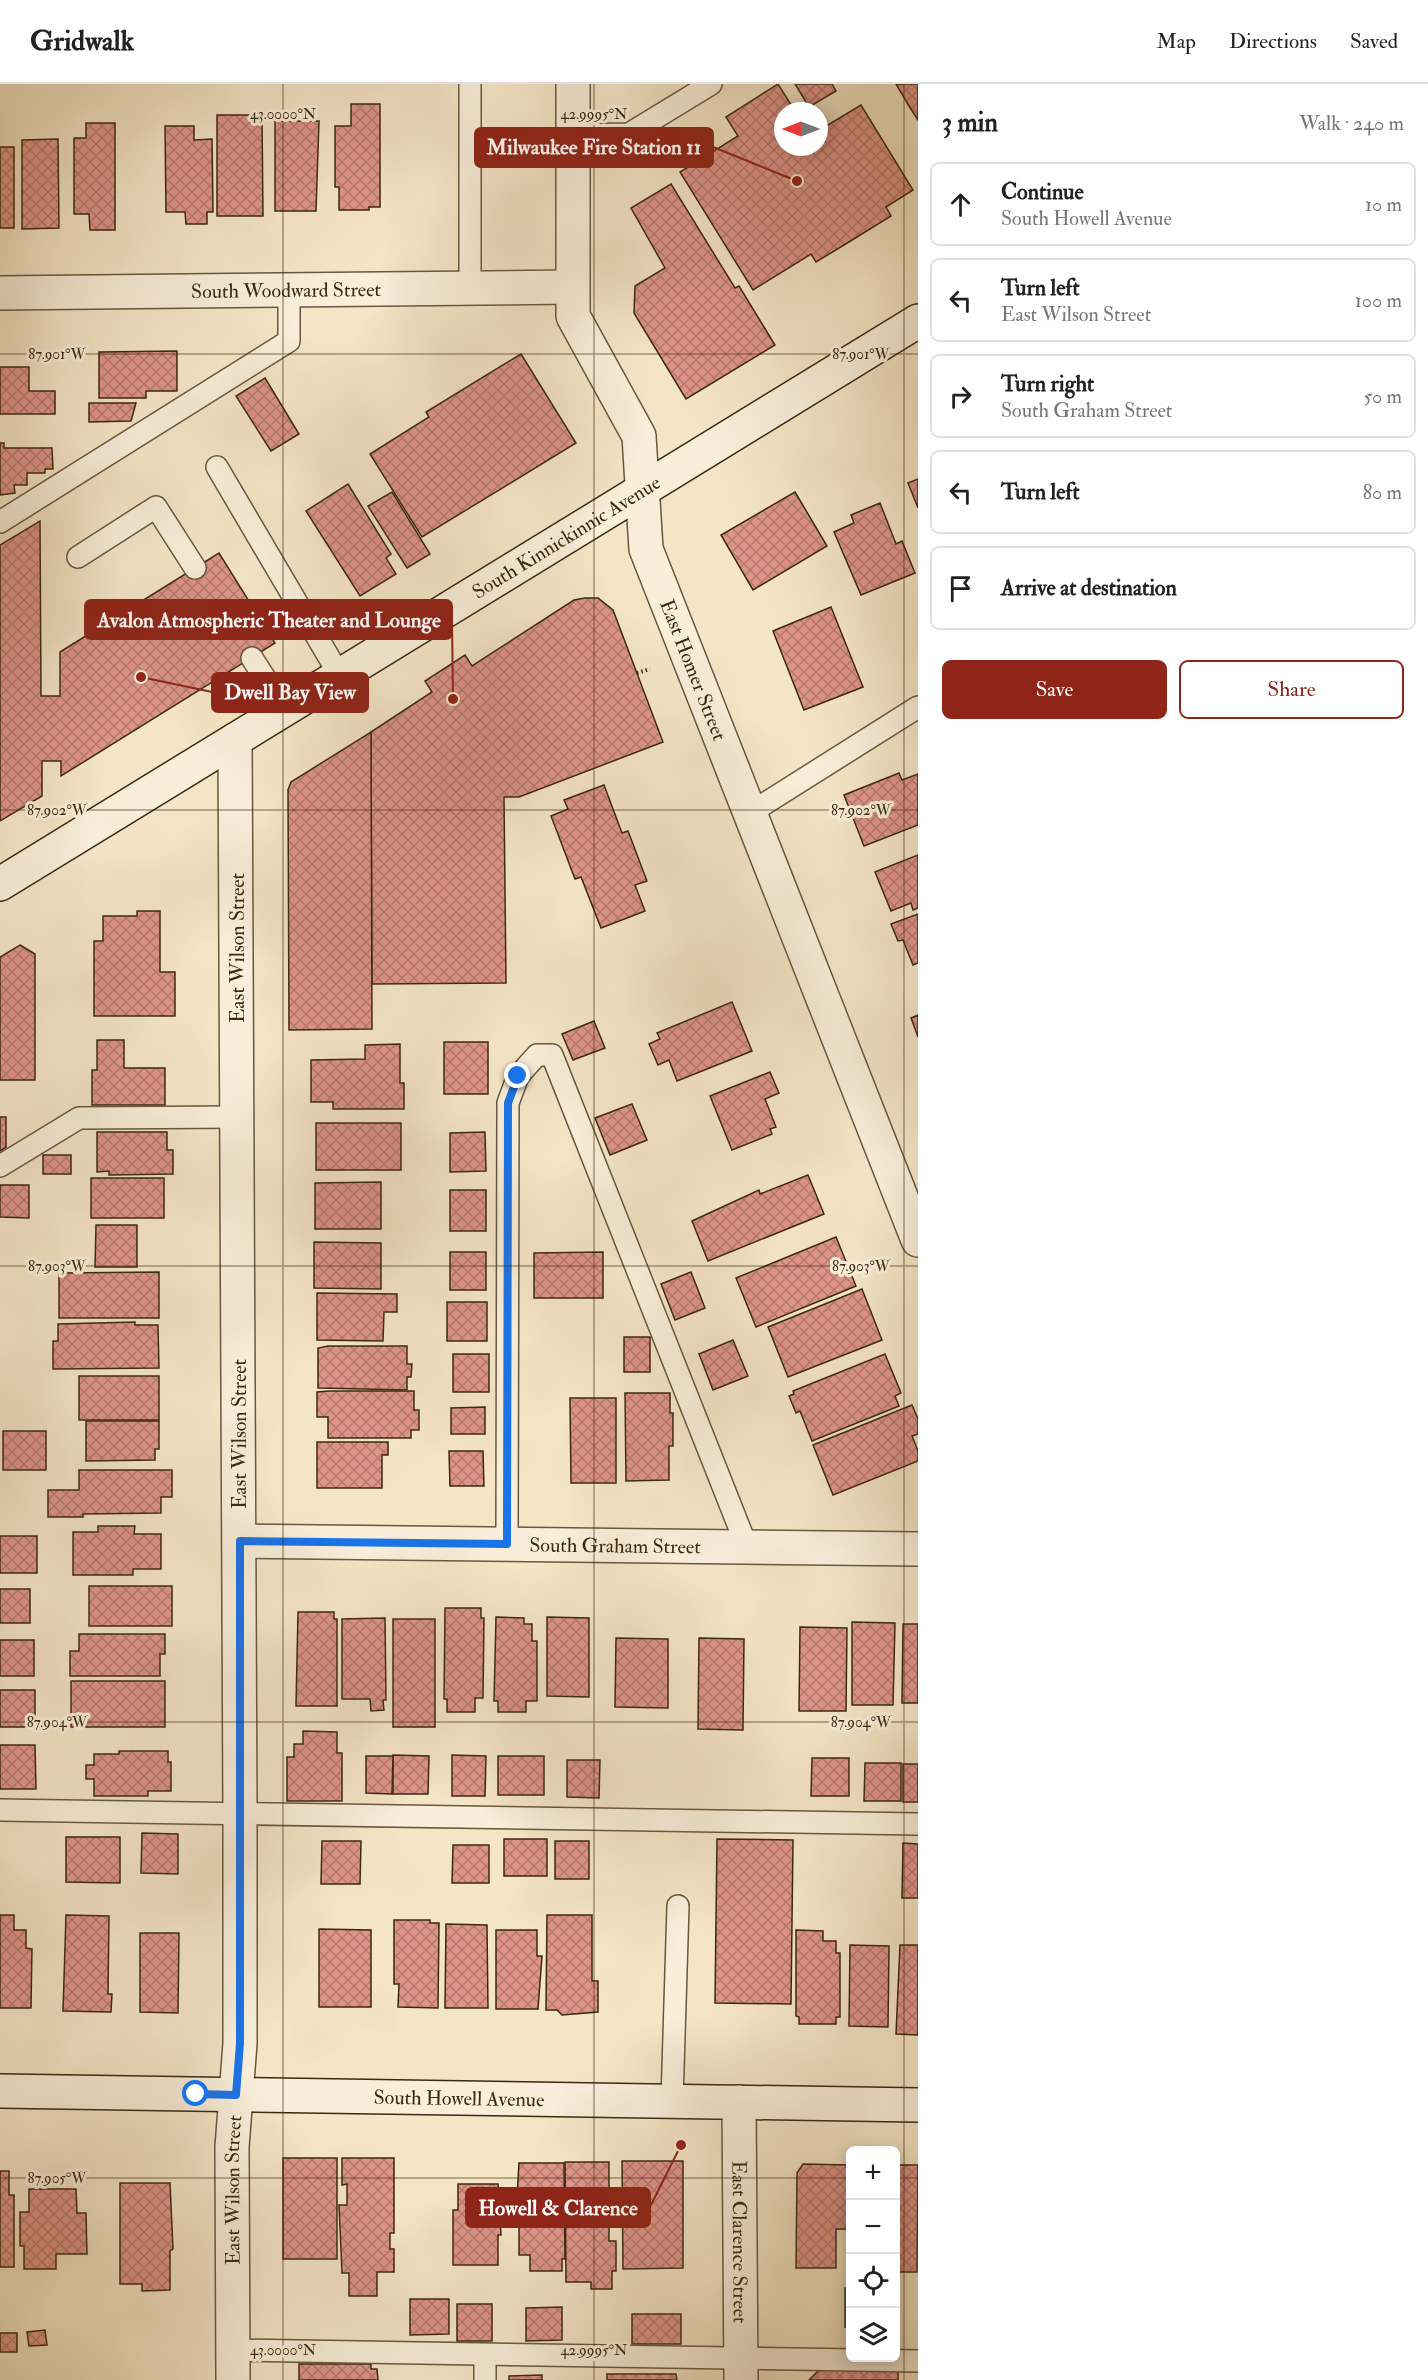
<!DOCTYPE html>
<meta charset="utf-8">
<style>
body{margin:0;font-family:"IM FELL Double Pica",serif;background:#f2f2f2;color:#222}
.controls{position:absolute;right:18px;bottom:18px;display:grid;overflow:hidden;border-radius:9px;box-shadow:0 3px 15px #0003}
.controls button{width:54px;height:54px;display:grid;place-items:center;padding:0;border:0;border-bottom:2px solid #e0e0e0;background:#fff;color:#222;font:30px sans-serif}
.compass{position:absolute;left:774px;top:18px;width:54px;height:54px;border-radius:50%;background:#fff;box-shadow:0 3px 15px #0003;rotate:270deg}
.stop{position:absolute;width:18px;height:18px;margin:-14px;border:4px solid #1a73e8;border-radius:50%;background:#fff}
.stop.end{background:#1a73e8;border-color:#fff;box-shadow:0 2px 6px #0008}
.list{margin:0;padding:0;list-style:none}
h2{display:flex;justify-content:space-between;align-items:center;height:78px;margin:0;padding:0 24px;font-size:26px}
h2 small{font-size:20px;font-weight:400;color:#767676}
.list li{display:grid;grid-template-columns:39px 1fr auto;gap:18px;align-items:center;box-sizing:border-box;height:84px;margin:0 12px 12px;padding:0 12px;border:2px solid #e0e0e0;border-radius:9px}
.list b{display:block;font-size:22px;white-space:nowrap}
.list p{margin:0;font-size:20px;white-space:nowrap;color:#767676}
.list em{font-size:20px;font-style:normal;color:#767676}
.actions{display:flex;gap:12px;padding:18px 24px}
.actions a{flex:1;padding:14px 0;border:2px solid #8f2418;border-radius:9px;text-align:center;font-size:21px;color:#8f2418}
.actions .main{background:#8f2418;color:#fff}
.icon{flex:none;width:33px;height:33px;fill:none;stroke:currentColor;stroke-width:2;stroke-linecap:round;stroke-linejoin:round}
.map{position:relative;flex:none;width:918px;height:2296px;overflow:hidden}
header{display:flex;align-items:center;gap:36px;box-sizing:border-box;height:84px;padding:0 30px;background:#fff;border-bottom:2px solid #e0e0e0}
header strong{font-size:28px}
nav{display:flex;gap:33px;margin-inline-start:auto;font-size:21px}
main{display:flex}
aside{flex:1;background:#fff}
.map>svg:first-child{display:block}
.building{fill:url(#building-cross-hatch);stroke:#3b2910;stroke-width:1.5}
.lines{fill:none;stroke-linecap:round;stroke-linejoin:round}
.lane-casing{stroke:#69583e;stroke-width:24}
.street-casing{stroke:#69583e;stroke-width:36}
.secondary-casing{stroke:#3b2910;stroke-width:36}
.path{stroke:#3b2910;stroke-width:4;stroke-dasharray:1.5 3;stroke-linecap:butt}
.lane{stroke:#f8eeda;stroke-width:21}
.street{stroke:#f8eeda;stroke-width:33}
.secondary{stroke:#f8eeda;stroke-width:33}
.route{stroke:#1a73e8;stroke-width:8}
.ticks{fill:none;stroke:#3b2910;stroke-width:1.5;stroke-opacity:0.45}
.labels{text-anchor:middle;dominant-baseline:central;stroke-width:6;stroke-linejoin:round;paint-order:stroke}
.street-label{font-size:20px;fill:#3b2910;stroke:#f8eeda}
.ticks-label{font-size:15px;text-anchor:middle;fill:#3b2910;stroke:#f8eeda;stroke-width:6;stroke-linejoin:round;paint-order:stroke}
.leader{fill:none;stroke:#8f2418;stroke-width:2}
.callout-dot{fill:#8f2418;stroke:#f8eeda;stroke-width:2}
.callout{fill:#8f2418;stroke:#8f2418;stroke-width:2}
.callout-label{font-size:21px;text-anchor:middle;font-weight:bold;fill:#fff}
</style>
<header>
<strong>Gridwalk</strong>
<nav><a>Map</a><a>Directions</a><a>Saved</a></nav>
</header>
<main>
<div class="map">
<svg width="918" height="2296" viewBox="0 0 918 2296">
<defs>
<pattern id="building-cross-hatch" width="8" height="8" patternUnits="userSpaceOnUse" patternTransform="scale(1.5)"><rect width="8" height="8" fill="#de9489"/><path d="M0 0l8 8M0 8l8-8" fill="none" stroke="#b5796f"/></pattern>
</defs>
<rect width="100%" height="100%" fill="#f4e5c6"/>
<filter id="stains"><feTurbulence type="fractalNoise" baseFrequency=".00333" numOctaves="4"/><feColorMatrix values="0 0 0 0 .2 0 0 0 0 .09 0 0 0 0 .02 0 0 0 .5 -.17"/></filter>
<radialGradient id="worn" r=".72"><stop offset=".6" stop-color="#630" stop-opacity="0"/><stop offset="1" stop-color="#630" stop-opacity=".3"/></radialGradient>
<g class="building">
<polygon points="778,0 795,27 783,27 783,63 819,63 819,38 823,44 861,21 913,106 886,123 891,132 844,161 816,178 811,170 753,206 680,88 738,52 726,33"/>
<polygon points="795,0 832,0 836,7 809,23"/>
<polygon points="896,0 918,0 918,36 909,22"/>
<polygon points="351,20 380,20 380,123 369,123 369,126 339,126 339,103 335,103 335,42 351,42"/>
<polygon points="217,31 262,31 263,132 217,132"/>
<polygon points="275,37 319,37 316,127 275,127"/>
<polygon points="86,39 115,39 115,146 90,146 89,130 74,130 74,54 86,54"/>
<polygon points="165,42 194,42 194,56 212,55 213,128 207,128 207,140 186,140 185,128 166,128"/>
<polygon points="58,55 59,144 22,145 22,56"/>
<rect x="0" y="63" width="14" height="81"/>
<polygon points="671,100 735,204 739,202 775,261 686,315 634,229 635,202 665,184 631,124"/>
<polygon points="177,267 177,307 146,307 146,314 99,314 99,268"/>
<polygon points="521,270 576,359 422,453 370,370 429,333 426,328"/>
<polygon points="0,283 29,283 29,307 55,307 55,330 0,330"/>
<polygon points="265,294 299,350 271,367 236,312"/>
<polygon points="89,319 136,319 131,337 89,338"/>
<polygon points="0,359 4,359 4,364 52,364 53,385 45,385 45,389 27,389 27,401 14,401 15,409 0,411"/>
<polygon points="918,395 918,424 908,399"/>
<polygon points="348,400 391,470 386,474 396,490 360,512 306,427"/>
<polygon points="392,408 430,470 407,484 368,422"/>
<polygon points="795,408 827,462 753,506 721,451"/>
<polygon points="880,419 896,460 902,457 915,489 861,511 834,448 854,439 851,431"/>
<polygon points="40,437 41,612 60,612 60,568 219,469 275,559 61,692 61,677 42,677 42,712 0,737 0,461"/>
<polygon points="585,514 598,514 613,526 663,658 519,713 504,713 506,899 372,900 371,648 432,608 425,597 465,571 472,582 574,516"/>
<polygon points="831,523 863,603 804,626 773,547"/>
<polygon points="371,648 372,945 289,946 288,706 291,698"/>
<polygon points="899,689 902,696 918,690 918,741 864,762 844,711"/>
<polygon points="604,701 622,749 628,747 647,797 635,801 645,827 601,844 581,793 575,795 551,732 568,725 564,716"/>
<polygon points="918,771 918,824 913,826 911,819 891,827 875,788"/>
<polygon points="137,827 160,827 160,888 175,888 175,932 94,932 94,857 103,857 103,832 137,832"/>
<polygon points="918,830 918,879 913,881 903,856 898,857 891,840"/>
<polygon points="20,861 35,870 35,996 0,996 0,873"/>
<polygon points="732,918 752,967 677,997 669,976 658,981 649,960 660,955 657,949"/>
<polygon points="918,931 918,953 911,934"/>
<polygon points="594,937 605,964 573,976 562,950"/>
<polygon points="97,956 124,956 124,984 165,984 165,1021 92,1021 92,986 97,986"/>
<rect x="444" y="958" width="44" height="52"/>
<polygon points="400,960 400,999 404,999 404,1025 333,1025 333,1018 311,1018 311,976 365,975 365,961"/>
<polygon points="770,988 779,1009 765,1015 776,1043 770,1045 772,1050 732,1066 710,1012"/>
<polygon points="632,1020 647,1056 610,1071 595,1034"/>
<polygon points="0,1033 6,1033 6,1063 0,1067"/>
<rect x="316" y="1039" width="85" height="47"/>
<polygon points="97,1048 167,1048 167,1066 173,1066 173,1090 109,1091 109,1087 97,1088"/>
<polygon points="485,1048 486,1087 450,1088 450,1049"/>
<rect x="43" y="1071" width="28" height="19"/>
<polygon points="808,1091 824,1130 708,1177 692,1137 759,1106 760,1110"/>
<rect x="91" y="1094" width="73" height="40"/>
<polygon points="381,1098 381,1145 315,1145 315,1099"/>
<polygon points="0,1101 29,1101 29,1134 0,1133"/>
<rect x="450" y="1106" width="36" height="41"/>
<polygon points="96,1141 137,1141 137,1183 95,1183"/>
<polygon points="836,1153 856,1202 756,1243 736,1194"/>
<polygon points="314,1158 381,1159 381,1205 314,1204"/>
<rect x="450" y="1168" width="36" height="38"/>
<polygon points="603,1168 603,1214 534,1214 534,1169"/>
<polygon points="159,1188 159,1234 59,1234 59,1189"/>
<polygon points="691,1188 705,1224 675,1236 661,1200"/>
<polygon points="862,1205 882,1256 788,1293 768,1243"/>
<polygon points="317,1209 397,1210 397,1228 384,1228 383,1257 317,1256"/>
<rect x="447" y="1218" width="40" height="39"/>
<polygon points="135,1238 135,1241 158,1241 159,1284 53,1285 53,1257 58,1257 58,1240"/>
<rect x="624" y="1253" width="26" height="35"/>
<polygon points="733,1256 748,1292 713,1306 699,1270"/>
<polygon points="328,1262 407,1262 407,1280 412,1280 411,1293 407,1293 407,1306 318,1304 318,1264"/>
<rect x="453" y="1270" width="36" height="38"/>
<polygon points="885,1270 901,1309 895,1312 899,1322 812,1357 800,1327 796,1329 789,1312 794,1310 793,1307"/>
<rect x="79" y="1292" width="80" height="44"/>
<polygon points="329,1307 414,1307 414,1326 419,1326 419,1346 411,1346 411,1354 328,1354 328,1333 317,1333 317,1308"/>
<polygon points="625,1309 670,1309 670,1329 673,1329 673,1362 669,1362 669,1396 626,1397"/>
<polygon points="570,1314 616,1314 616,1399 571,1399"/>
<polygon points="912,1321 918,1335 918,1350 912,1352 918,1367 918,1377 833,1411 813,1361"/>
<polygon points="485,1323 485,1350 451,1350 451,1324"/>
<polygon points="86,1337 159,1337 159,1365 155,1365 155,1376 86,1377"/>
<rect x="3" y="1347" width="43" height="39"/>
<polygon points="317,1358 388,1358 388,1371 382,1371 382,1404 317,1404"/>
<polygon points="449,1367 483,1367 484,1402 450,1402"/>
<polygon points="79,1386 172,1386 172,1413 161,1413 161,1429 83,1430 83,1433 48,1433 48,1406 79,1406"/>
<polygon points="98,1442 135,1442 134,1450 161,1450 161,1485 133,1485 133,1491 73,1491 73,1448 98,1448"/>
<rect x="0" y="1452" width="37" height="37"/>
<rect x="89" y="1502" width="83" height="40"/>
<rect x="0" y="1505" width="30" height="34"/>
<polygon points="445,1524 481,1524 481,1534 484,1534 483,1614 475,1614 475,1628 447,1628 447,1615 444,1615"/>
<polygon points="298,1528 334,1528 334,1535 337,1535 337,1622 296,1622"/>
<polygon points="496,1533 524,1534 524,1540 532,1540 532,1557 537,1557 537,1617 526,1617 526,1628 498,1628 498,1617 494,1617"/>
<polygon points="547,1533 589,1534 589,1613 547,1612"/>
<polygon points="385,1534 386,1616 383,1616 384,1626 371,1627 370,1615 342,1615 342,1535"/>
<rect x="393" y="1535" width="42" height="108"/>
<polygon points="852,1538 895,1539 893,1621 852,1621"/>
<polygon points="903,1540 918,1540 918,1619 902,1619"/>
<polygon points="800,1543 847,1544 846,1627 799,1627"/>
<polygon points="79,1550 165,1550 165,1570 160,1570 160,1592 70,1592 70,1567 79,1567"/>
<polygon points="616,1554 668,1555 668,1624 615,1623"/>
<polygon points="699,1554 744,1555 743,1646 698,1645"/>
<rect x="0" y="1556" width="34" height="36"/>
<rect x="71" y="1597" width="94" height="46"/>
<rect x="0" y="1606" width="35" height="37"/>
<polygon points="303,1647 337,1648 337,1669 342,1669 342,1717 287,1717 287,1673 294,1673 294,1660 303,1660"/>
<polygon points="0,1661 35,1661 36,1705 0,1705"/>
<polygon points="119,1667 168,1667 168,1678 171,1678 171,1707 148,1707 148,1712 94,1712 94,1695 86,1695 86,1681 94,1681 94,1670 119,1670"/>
<polygon points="393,1671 429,1672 428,1710 393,1710"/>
<polygon points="452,1671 486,1672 485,1712 452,1712"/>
<polygon points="366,1672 393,1672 392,1710 366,1709"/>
<rect x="498" y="1672" width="46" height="39"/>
<polygon points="812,1674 849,1674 849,1712 811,1712"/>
<polygon points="567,1676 600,1676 599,1714 567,1713"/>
<polygon points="865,1679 901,1679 901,1717 864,1717"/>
<rect x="903" y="1680" width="15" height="38"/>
<polygon points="142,1749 178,1750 178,1790 141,1789"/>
<polygon points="66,1753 120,1753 120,1799 66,1798"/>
<rect x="504" y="1755" width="43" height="37"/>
<polygon points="717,1755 793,1756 791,1920 715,1919"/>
<polygon points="322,1757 361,1757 360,1800 321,1800"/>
<rect x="555" y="1757" width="34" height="38"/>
<polygon points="903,1759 918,1760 918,1814 902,1814"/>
<polygon points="453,1761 489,1761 489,1799 452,1799"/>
<polygon points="0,1831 14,1831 14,1846 26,1846 26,1864 32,1865 31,1924 0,1924"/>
<polygon points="66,1831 109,1832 108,1910 112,1910 111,1928 63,1927"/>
<polygon points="547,1831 592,1831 592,1897 598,1897 598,1928 562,1931 557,1926 546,1926"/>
<polygon points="394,1836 430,1836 430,1839 439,1839 438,1924 398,1923 399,1900 394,1900"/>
<polygon points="446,1840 487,1841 488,1924 445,1924"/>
<polygon points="319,1845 371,1846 371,1923 319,1923"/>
<polygon points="496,1846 537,1846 537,1872 542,1872 538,1925 496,1925"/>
<polygon points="796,1846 823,1847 823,1857 836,1857 836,1869 840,1869 840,1933 836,1933 836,1940 799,1940 799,1933 796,1932"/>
<polygon points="140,1849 179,1849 178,1929 140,1928"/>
<polygon points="850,1861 889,1862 888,1943 849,1942"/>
<polygon points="900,1861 918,1861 918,1951 896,1950"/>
<rect x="283" y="2074" width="54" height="101"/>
<polygon points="342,2074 394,2074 394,2149 390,2149 390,2165 394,2165 394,2188 377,2188 377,2212 349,2212 349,2189 342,2189 339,2121 347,2121 347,2100 342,2101"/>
<polygon points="622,2077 683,2077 683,2184 623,2185"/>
<polygon points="565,2078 609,2078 609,2157 616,2157 616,2187 612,2187 612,2205 591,2205 591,2198 566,2198"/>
<polygon points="519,2079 564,2079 565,2175 562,2175 562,2187 530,2187 530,2171 519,2171 519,2130 516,2130"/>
<polygon points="803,2080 850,2081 850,2188 849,2145 836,2145 836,2184 796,2184 797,2089"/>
<polygon points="896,2081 918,2081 917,2188 896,2188"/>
<polygon points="0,2087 9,2087 9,2111 14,2111 14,2183 0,2183"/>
<polygon points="120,2099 170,2099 173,2165 170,2167 170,2206 142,2207 142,2200 120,2200"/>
<polygon points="458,2100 498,2100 501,2151 498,2151 498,2181 453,2181 453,2126 458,2126"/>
<polygon points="29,2105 76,2105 77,2129 86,2129 87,2170 56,2170 56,2185 24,2185 24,2162 20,2162 20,2128 29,2128"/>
<polygon points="845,2204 850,2205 850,2243 845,2243"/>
<polygon points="410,2215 449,2215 449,2250 410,2251"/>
<rect x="457" y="2220" width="35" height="37"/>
<polygon points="562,2223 562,2256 526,2257 526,2224"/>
<rect x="632" y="2230" width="49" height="30"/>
<polygon points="45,2246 47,2261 29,2262 27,2248"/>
<rect x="0" y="2249" width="17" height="19"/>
<polygon points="299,2280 371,2280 371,2285 377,2285 378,2296 299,2296"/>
<polygon points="819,2286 898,2286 898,2296 809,2296"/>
<polygon points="607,2290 676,2290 677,2296 607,2296"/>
<polygon points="542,2291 542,2296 509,2296 509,2292"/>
</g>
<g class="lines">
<g class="lane-casing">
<g id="lane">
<polyline points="470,0 470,204"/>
<polyline points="572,51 629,50 711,0"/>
<polyline points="217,383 340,592"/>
<polyline points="0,438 289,257 289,206"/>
<polyline points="78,473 156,423 195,484"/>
<polyline points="252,574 285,626"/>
<polyline points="750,729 918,623"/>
<polyline points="0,1082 79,1034 238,1033"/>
<polyline points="507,1460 508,1019 518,992 537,971 552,971 747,1463"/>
<polyline points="0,1726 918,1740"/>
<polyline points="672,2017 678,1822"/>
<polyline points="232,2266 918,2277"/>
<polyline points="485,2271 485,2296"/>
</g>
</g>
<g class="street-casing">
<g id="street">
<path id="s1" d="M573,0v232l66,120 7,113 272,691"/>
<path id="s2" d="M0,209l572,-6"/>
<path id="s3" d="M240,1457l678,8"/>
<path id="s4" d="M739,2018l2,278"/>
<path id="s5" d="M233,2296l-1,-233 8,-104v-229l-5,-1074"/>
</g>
</g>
<g class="secondary-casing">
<g id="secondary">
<path id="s6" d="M0,800l918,-563"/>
<path id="s7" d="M0,2007l918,14"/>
</g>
</g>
<polyline class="path" points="637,589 650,585"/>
<use href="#lane" class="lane"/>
<use href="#street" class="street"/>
<use href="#secondary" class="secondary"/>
</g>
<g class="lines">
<polyline class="route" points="196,2010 236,2011 240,1959 240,1457 507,1460 508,1019 518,992"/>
</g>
<path class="ticks" d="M283,0v2296M594,0v2296M904,0v2296M0,270h918M0,726h918M0,1182h918M0,1638h918M0,2094h850M896,2094h22"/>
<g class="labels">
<g class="street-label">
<text stroke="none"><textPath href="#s2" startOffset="286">South Woodward Street</textPath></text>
<text stroke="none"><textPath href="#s6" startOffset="664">South Kinnickinnic Avenue</textPath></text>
<text stroke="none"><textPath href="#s1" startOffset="612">East Homer Street</textPath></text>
<text transform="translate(237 864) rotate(-90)">East Wilson Street</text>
<text transform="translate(239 1350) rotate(-90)">East Wilson Street</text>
<text stroke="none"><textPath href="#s3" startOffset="375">South Graham Street</textPath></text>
<text stroke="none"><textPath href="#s7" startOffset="459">South Howell Avenue</textPath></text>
<text stroke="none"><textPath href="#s5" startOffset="190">East Wilson Street</textPath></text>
<text stroke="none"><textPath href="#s4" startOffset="140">East Clarence Street</textPath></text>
</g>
</g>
<g class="ticks-label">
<text x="283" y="35">43.0000°N</text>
<text x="594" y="35">42.9995°N</text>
<text x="861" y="275">87.901°W</text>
<text x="57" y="275">87.901°W</text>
<text x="861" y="731">87.902°W</text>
<text x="57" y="731">87.902°W</text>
<text x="861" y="1187">87.903°W</text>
<text x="57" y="1187">87.903°W</text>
<text x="57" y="1643">87.904°W</text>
<text x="861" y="1643">87.904°W</text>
<text x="57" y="2099">87.905°W</text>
<text x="283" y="2271">43.0000°N</text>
<text x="594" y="2271">42.9995°N</text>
</g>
<path class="leader" d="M797 97L713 63M453 615L452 535M141 593L212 608M681 2061L650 2123"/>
<g class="callout-dot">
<circle cx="797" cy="97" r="6"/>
<circle cx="453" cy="615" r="6"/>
<circle cx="141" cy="593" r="6"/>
<circle cx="681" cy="2061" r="6"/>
</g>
<g class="callout">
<rect x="475" y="44" width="238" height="39" rx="6"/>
<rect x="85" y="516" width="367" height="39" rx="6"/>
<rect x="212" y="589" width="156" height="39" rx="6"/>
<rect x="466" y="2104" width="184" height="39" rx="6"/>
</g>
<g class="callout-label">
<text x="594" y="70">Milwaukee Fire Station 11</text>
<text x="269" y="543">Avalon Atmospheric Theater and Lounge</text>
<text x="290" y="615">Dwell Bay View</text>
<text x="558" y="2131">Howell &amp; Clarence</text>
</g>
<rect width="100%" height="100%" filter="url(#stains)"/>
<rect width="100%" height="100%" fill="url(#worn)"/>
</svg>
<div class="controls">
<button>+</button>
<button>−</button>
<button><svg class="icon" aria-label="locate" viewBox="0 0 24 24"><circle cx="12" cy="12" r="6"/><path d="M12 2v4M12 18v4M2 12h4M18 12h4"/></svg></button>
<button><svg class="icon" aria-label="layers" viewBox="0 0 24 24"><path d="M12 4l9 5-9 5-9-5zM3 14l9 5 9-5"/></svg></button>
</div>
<svg class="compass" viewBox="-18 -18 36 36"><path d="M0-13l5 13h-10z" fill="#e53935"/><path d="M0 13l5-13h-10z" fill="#767676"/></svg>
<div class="stop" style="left:196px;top:2010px"></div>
<div class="stop end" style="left:518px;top:992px"></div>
</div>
<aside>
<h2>3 min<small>Walk · 240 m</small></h2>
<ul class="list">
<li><svg class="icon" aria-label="ahead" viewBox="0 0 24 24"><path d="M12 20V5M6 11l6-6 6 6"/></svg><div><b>Continue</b><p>South Howell Avenue</p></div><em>10 m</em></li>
<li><svg class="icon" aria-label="left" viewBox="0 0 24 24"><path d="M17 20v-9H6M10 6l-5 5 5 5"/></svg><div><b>Turn left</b><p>East Wilson Street</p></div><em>100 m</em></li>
<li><svg class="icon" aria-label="right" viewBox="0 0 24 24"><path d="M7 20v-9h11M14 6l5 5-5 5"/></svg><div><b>Turn right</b><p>South Graham Street</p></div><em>50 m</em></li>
<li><svg class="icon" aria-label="left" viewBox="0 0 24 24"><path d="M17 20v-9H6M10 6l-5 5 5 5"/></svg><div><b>Turn left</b></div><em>80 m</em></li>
<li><svg class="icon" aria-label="arrive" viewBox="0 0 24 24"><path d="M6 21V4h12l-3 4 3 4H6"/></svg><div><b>Arrive at destination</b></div></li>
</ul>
<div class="actions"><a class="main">Save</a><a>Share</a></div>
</aside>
</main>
